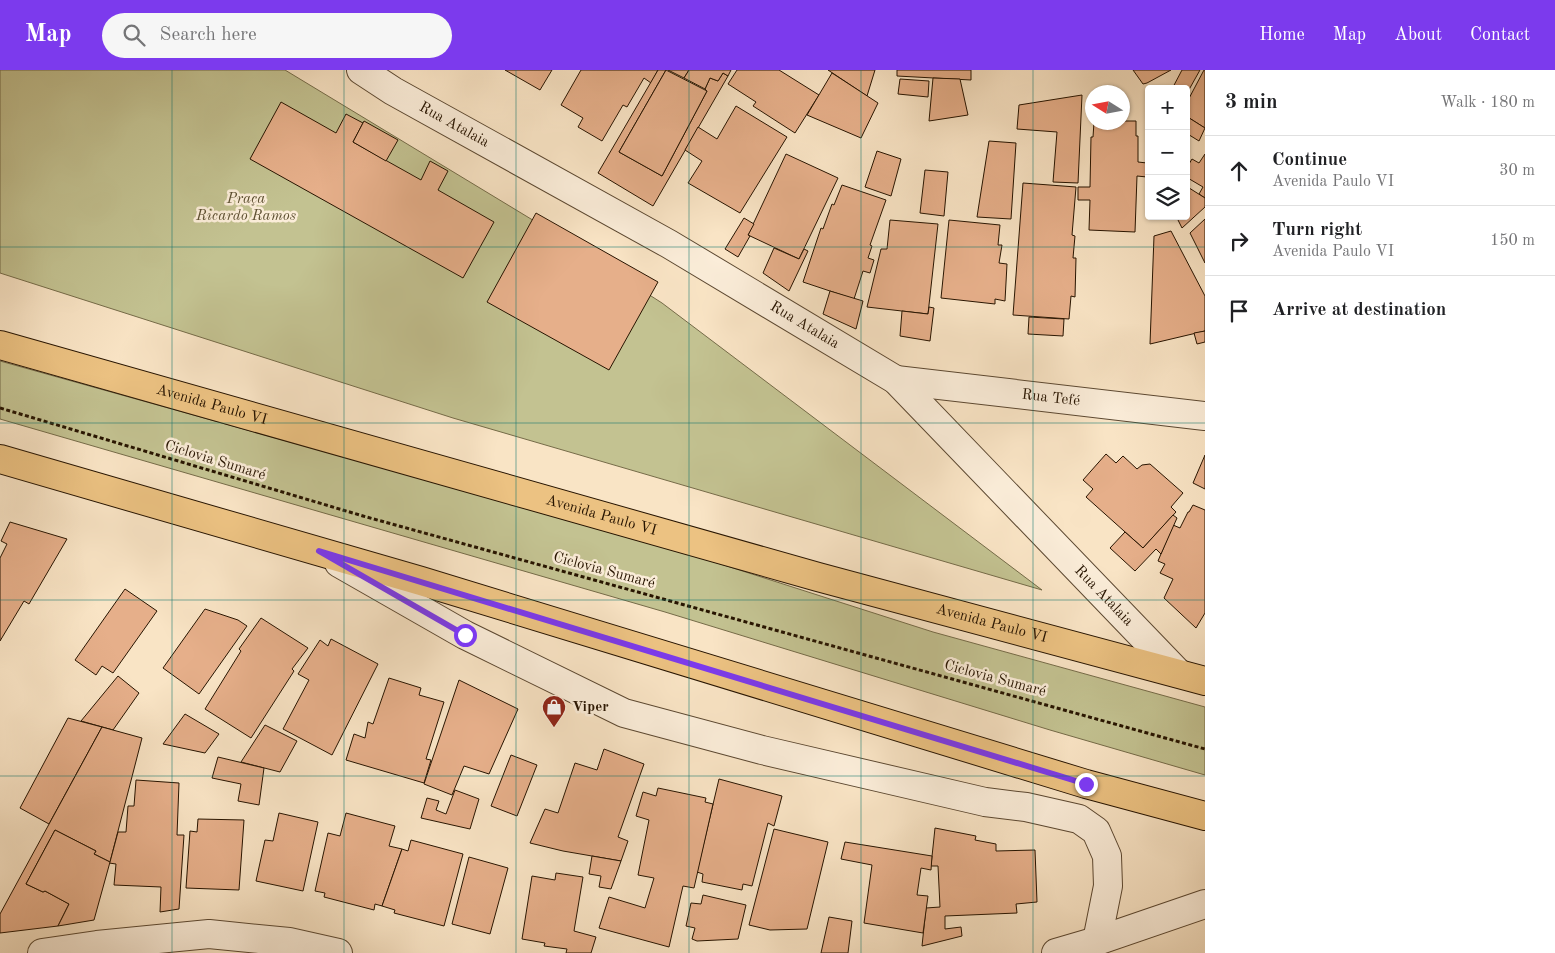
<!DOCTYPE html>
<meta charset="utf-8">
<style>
body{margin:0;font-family:"Old Standard TT",serif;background:#f6f6f6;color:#202124}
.controls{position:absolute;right:15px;top:15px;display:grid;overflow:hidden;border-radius:5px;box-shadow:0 1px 4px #0004}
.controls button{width:45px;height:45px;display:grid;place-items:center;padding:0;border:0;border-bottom:1px solid #e0e0e0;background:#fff;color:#202124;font:25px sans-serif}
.compass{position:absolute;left:1085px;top:15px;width:45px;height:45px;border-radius:50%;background:#fff;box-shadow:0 1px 4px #0004;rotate:281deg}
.stop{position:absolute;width:15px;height:15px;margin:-11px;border:4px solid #7c3aed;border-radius:50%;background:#fff}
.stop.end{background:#7c3aed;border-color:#fff;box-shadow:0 1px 5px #0008}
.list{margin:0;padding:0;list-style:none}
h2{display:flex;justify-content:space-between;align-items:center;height:65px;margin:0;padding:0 20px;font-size:21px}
h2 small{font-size:16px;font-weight:400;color:#757577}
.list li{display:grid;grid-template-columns:32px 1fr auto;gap:15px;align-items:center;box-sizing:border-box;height:70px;padding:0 20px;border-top:1px solid #e0e0e0}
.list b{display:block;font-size:19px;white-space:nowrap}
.list p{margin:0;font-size:16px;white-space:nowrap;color:#757577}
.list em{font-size:16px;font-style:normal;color:#757577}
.icon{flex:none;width:28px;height:28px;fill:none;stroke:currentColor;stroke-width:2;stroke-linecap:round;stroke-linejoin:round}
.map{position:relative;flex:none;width:1205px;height:883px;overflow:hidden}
header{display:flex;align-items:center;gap:30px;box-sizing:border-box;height:70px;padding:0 25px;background:#7c3aed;color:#fff}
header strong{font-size:24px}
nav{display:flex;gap:28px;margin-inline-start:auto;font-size:18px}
.search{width:350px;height:45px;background:#f6f6f6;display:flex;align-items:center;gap:12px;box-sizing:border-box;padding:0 18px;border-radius:28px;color:#757577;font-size:19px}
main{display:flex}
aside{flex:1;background:#fff}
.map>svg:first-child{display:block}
.green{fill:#c3c291;stroke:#756b48}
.building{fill:#e6af8a;stroke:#271400}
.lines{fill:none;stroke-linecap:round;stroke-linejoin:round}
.minor-casing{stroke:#5c4831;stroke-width:30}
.primary-casing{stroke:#271400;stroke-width:30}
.path{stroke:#271400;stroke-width:3;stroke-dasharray:4 2.5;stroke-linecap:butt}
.minor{stroke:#fbedd9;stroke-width:28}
.primary{stroke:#ecc282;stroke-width:28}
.route{stroke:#7c3aed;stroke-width:6}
.grid{fill:none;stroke:#0f766e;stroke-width:1;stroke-opacity:0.55}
.labels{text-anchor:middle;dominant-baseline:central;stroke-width:5;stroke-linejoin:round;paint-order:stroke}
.street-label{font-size:15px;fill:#271400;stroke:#fbedd9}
.park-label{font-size:15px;font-style:italic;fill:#5e5133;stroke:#fbedd9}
.poi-label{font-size:15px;font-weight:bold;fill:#271400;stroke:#fbedd9;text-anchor:start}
</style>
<header>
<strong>Map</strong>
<div class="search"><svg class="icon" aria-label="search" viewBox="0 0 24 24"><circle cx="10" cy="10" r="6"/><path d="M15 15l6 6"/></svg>Search here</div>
<nav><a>Home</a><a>Map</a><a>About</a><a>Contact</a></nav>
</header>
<main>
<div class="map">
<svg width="1205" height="883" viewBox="0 0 1205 883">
<rect width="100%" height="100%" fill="#f9e4c5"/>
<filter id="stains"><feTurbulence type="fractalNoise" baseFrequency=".004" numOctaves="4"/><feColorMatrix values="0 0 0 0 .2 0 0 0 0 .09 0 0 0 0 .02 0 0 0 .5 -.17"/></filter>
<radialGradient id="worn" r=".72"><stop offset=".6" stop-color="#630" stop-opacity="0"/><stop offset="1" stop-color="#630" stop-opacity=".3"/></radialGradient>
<g class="green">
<polygon points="0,0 285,0 531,149 662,233 1042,520 453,348 0,203"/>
<polygon points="0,291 680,481 933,562 1205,637 1205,705 1050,660 665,542 0,349"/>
</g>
<g class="building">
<polygon points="505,0 552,0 540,20"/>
<polygon points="581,0 658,0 651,13 644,8 627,37 623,35 602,71 578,57 583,48 561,35"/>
<polygon points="658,0 666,0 619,82 662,106 707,21 705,19 710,8 718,11 723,3 728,6 653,136 598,103"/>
<polygon points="666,0 707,21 662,106 619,82"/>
<polygon points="668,0 689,0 684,8"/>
<polygon points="689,0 731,0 728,6 723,3 718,11 710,8 705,19 684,8"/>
<polygon points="737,0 779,0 819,25 795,63 753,36 756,32 728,14"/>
<polygon points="828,0 875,0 867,26"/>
<polygon points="897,0 971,0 971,10 897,6"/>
<polygon points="1133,0 1171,0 1147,13 1143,14"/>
<polygon points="1182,0 1200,0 1186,25 1186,19 1172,19"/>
<polygon points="1204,0 1205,0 1205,58 1186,46 1186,34"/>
<polygon points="832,3 878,33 861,68 807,45"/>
<polygon points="933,8 960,9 968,45 929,51"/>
<polygon points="900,9 929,11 928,27 898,24"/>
<polygon points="1082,25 1078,113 1053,112 1057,62 1017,59 1019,35"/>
<polygon points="281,32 336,63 346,44 363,53 353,72 421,110 430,91 448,101 438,120 494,152 463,208 250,89"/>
<polygon points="736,36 787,67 740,143 688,113 702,91 685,80 698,57 717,69"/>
<polygon points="1186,46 1205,58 1199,71 1186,63"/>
<polygon points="364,51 398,70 386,91 353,72"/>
<polygon points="1122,51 1136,51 1136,66 1138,66 1138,92 1147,93 1147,107 1137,106 1135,162 1089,160 1090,130 1078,130 1078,117 1090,117 1091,67 1093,67 1094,52 1122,52"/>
<polygon points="989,71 1016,73 1011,149 977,147"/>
<polygon points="877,81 901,89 891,126 865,117"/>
<polygon points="786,84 838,108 799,189 748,165"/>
<polygon points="1205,84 1205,128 1199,124 1203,117 1186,107 1186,99 1192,89 1199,93"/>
<polygon points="925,100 948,102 944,146 920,143"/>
<polygon points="1023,113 1076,117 1072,165 1075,166 1073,188 1076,188 1075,227 1071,226 1069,249 1013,245"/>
<polygon points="842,115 886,130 870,175 872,176 868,188 874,190 870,203 863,201 854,229 803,212 821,158 823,159 832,134 834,135"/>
<polygon points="1186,116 1205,128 1205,137 1182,158 1176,146 1186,146"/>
<polygon points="536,143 658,212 609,300 487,232"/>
<polygon points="744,148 754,154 748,165 750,166 738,187 725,179"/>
<polygon points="1205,149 1205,193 1190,163"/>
<polygon points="890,150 938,154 928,244 867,237 881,179 887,179"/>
<polygon points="949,150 1000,155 998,175 1002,175 999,193 1007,194 1005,231 995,229 995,234 941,228"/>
<polygon points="1171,161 1205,226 1205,261 1150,274 1154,166"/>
<polygon points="774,178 799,189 804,179 808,181 789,221 763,203"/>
<polygon points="830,221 863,231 856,259 823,244"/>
<polygon points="929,237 934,238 930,271 900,266 902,241 928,244"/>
<polygon points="1029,247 1064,249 1063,266 1028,264"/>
<polygon points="1205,261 1205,272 1197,274 1194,263"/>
<polygon points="1106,384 1116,393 1123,386 1137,399 1142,395 1150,394 1183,423 1171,437 1176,442 1143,478 1086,427 1093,419 1083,410"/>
<polygon points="1205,385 1205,419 1193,413"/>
<polygon points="1193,435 1205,440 1205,543 1196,558 1164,528 1173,509 1160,503 1165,494 1158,491 1173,455 1180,458 1188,442 1189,442"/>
<polygon points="1173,445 1177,448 1161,484 1156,479 1135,501 1110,478 1125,462 1143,478"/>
<polygon points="10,452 67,469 29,534 24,531 0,571 0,488 7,474 1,471"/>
<polygon points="125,519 157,541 113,603 102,596 96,605 75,590"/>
<polygon points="205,539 238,550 247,556 199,624 163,598"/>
<polygon points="261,548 308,578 292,599 294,601 251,668 205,639 241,581 239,579"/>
<polygon points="331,569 378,594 332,685 283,659 309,610 298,604 320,570 328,576"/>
<polygon points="118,606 139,623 113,660 81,651"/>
<polygon points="389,608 421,618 419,625 444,632 426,689 431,690 424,713 346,690 354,664 365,668 368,652 373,654"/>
<polygon points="459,610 518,639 489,704 464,696 452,725 424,714"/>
<polygon points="185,644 219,664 205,683 163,674"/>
<polygon points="68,648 102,657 49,754 20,738"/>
<polygon points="265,655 297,671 280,702 241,692"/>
<polygon points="102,657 142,668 110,792 94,784 96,781 55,760 26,814 43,822 45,821 69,834 58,856 0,863 0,844"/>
<polygon points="604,679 644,694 618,767 628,771 621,791 563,781 530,773 545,739 558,743 575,693 597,700"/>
<polygon points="511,685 537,695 517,746 491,736"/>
<polygon points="218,687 264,698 259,735 238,731 241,714 212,708"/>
<polygon points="719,709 782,726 774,756 768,753 752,816 743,814 742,820 702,812 703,804 697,802"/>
<polygon points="136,710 179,713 177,765 184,765 179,839 160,842 161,817 114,815 116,794 109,793 110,792 118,762 126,762 128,736 134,736"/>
<polygon points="658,718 706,728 705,732 713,734 694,818 683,816 669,877 599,858 609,827 645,838 654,808 638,805 649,750 636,746 643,722 656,726"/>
<polygon points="455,720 479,729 470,759 421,748 427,728 439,731 436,740 446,744"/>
<polygon points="279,743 318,752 303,821 256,811 265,770 273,771"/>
<polygon points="346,743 395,756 389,776 402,779 382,836 375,834 374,840 324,827 325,823 315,821 328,763 340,766"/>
<polygon points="198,749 244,750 239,820 186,818 190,761 197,762"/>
<polygon points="935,758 976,766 975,770 996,774 996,781 1035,780 1037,832 1016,834 1017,843 945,846 945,859 961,857 962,866 922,876 926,838 940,837 938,796 931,796"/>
<polygon points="774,759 828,772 807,859 770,860 749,855"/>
<polygon points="55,760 96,781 94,784 110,792 94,850 58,856 69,834 45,821 43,822 26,814"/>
<polygon points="411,770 463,784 444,856 394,843 395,840 382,836 402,779 408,781"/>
<polygon points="845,772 932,786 931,800 921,798 917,825 928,826 923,863 864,853 872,795 841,789"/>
<polygon points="592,786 621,791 611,819 599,817 601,806 589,804"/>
<polygon points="469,787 508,798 490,864 452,854"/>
<polygon points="556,803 583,807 574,861 596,867 591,883 566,883 567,879 544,876 545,873 522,869 532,806 555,810"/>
<polygon points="703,825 746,835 738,869 697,871 692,869 695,858 686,856 691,833 701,834"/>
<polygon points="829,847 852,851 848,883 821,883"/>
</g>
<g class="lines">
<g class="minor-casing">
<g id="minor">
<path id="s1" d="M361,0l32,21 276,153 227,136 282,293"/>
<path id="s2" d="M896,310l309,36"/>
<polyline points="339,493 465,565 624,643 762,680 985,732 1026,737 1079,749 1096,761 1107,786 1108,816 1097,871"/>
<polyline points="42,883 97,875 209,864 289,872 338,883"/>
<polyline points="1056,883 1097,871 1205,834"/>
</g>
</g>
<g class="primary-casing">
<g id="primary">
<path id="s3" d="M0,275l818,232 387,104"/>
<polyline points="0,389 421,511 1086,714 1205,746"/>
</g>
</g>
<polyline class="path" points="0,338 363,446 1205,679"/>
<use href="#minor" class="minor"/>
<use href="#primary" class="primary"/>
</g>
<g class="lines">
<polyline class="route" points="465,565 319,481 1086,714"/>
</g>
<path class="grid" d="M172,0v883M344,0v883M516,0v883M689,0v883M861,0v883M1033,0v883M0,177h1205M0,353h1205M0,530h1205M0,706h1205"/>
<defs>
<g id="shop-pin" transform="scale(1.25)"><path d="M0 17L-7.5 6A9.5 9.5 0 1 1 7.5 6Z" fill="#8f2418" stroke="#fbedd9"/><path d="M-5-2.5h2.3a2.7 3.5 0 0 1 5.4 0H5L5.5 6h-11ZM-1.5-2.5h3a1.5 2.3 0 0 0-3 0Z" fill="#fff"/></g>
</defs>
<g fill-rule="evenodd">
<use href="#shop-pin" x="554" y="637"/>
</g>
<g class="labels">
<g class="street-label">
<text stroke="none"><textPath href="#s1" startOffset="108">Rua Atalaia</textPath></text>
<text stroke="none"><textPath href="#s1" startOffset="512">Rua Atalaia</textPath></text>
<text stroke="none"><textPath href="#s2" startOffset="156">Rua Tefé</textPath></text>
<text stroke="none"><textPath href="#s3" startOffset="220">Avenida Paulo VI</textPath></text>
<text transform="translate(215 391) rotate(17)">Ciclovia Sumaré</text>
<text stroke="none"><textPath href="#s3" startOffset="625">Avenida Paulo VI</textPath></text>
<text transform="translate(604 501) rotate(15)">Ciclovia Sumaré</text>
<text stroke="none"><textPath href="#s1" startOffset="918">Rua Atalaia</textPath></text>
<text stroke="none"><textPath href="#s3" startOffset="1030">Avenida Paulo VI</textPath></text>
<text transform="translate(995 609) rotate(15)">Ciclovia Sumaré</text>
</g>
<g class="park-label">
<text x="246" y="129">Praça<tspan x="246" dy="17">Ricardo Ramos</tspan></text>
</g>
<g class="poi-label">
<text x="572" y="637">Viper</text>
</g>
</g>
<rect width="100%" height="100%" filter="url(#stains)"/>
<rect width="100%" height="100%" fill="url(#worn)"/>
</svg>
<div class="controls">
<button>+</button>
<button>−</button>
<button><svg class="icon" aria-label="layers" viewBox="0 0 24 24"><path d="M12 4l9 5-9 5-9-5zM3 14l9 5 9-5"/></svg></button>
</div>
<svg class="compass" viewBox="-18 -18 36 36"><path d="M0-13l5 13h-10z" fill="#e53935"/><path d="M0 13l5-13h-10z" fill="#757577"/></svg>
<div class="stop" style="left:465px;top:565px"></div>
<div class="stop end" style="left:1086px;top:714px"></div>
</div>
<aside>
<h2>3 min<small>Walk · 180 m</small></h2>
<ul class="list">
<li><svg class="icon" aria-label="ahead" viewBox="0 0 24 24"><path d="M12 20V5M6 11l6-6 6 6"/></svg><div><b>Continue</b><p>Avenida Paulo VI</p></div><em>30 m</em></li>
<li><svg class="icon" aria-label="right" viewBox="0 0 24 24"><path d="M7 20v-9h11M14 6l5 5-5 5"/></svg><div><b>Turn right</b><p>Avenida Paulo VI</p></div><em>150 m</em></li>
<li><svg class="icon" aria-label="arrive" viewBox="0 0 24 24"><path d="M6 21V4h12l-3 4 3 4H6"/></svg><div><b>Arrive at destination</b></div></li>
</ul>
</aside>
</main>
